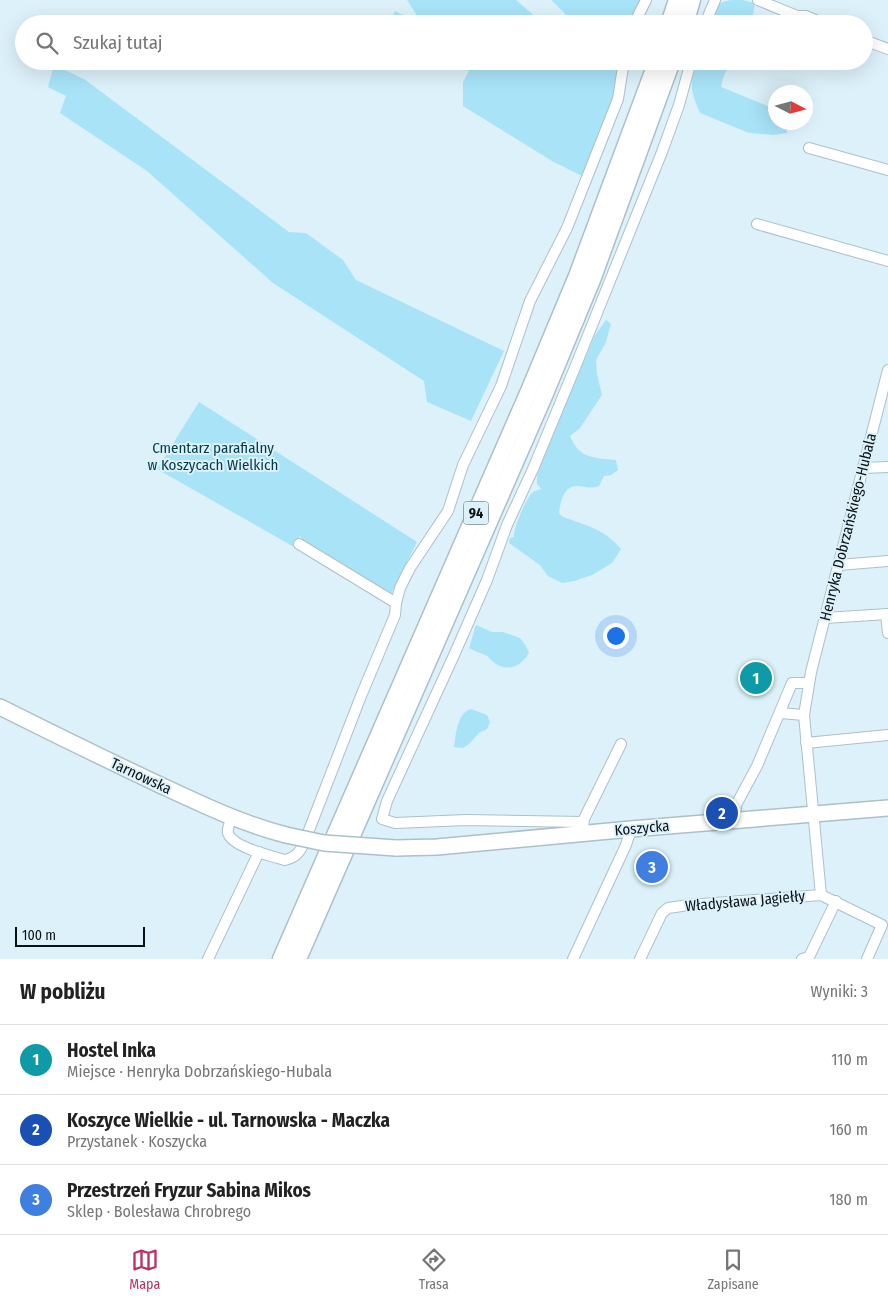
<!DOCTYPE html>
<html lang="pl">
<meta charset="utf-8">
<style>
body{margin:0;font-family:"Fira Sans Condensed",sans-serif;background:#f6f6f6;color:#222}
.compass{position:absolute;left:768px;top:85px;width:45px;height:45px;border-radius:50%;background:#fff;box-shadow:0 5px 20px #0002;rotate:96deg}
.scale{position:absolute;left:15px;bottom:12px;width:130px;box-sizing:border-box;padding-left:5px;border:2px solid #0a1214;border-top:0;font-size:14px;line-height:18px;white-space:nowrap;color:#0a1214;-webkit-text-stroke:4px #dcf1fa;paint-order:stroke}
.you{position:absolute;left:615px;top:635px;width:18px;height:18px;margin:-12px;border:4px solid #fff;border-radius:50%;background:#1a73e8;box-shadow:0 0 0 8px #1a73e833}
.badge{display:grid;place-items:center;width:32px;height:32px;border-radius:50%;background:#bb2f65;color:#fff;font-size:16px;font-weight:700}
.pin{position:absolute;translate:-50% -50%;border:2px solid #fff;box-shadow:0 1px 5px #0006}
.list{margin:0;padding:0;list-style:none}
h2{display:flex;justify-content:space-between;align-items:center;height:65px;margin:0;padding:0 20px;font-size:21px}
h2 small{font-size:16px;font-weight:400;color:#767676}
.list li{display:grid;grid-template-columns:32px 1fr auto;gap:15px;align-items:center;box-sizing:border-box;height:70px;padding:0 20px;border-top:1px solid #e0e0e0}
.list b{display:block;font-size:19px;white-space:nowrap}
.list p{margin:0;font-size:16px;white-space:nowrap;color:#767676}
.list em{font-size:16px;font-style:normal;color:#767676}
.icon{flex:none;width:28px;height:28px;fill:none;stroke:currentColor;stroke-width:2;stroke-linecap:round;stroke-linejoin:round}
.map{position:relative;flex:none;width:888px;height:959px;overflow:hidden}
.search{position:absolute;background:#fff;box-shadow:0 5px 20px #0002;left:15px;right:15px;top:15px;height:55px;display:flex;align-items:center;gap:12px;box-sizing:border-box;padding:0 18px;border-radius:28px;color:#767676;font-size:19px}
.sheet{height:275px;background:#fff}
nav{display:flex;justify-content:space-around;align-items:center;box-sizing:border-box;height:70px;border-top:1px solid #e0e0e0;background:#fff;font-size:14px;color:#767676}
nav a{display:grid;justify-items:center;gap:2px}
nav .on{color:#bb2f65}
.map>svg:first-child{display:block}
.green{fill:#a8e3f8}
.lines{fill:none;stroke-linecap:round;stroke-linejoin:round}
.street-casing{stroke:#acc0c8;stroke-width:12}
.secondary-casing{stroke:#acc0c8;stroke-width:18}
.primary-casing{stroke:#acc0c8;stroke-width:19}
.street{stroke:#fff;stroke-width:10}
.secondary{stroke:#fff;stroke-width:15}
.primary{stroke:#fff;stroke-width:16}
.secondary-bridge-casing{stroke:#acc0c8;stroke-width:18;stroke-linecap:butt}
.secondary-bridge{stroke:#fff;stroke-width:15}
.labels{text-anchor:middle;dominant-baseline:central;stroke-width:4;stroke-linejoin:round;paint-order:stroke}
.shield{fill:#dcf1fa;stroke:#495559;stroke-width:1}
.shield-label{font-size:14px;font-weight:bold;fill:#0a1214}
.park-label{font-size:15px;fill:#003a4b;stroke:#dcf1fa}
.street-label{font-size:15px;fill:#0a1214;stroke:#dcf1fa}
</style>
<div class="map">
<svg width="888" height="959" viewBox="0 0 888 959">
<rect width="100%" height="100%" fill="#dcf1fa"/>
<g class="green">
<polygon points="407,0 516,0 544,24 394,24 390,22 395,11 413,20 416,14"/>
<polygon points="551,0 644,0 634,24 576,24"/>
<path d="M732,0h11l12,3 -4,21h-40c7,-15 0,-21 21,-24z"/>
<polygon points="469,61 624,61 622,75 586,178 552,161 463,106 463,82 473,63"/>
<path d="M698,61h48c-16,13 -19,-2 -25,26l54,22 1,13 12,1 -1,10 -14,2 -24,-2 -49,-20c-10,-24 -11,-27 -2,-52z"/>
<polygon points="54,65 84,79 289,232 306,233 343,260 356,280 504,351 471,421 427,402 424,381 273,283 147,171 60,113 66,96 48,87"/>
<path d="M606,320l5,4 -5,18 -10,18 1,14 5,21 -22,33 -10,8c9,23 25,22 46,24l2,10 -7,5 -7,1 -5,10c-8,3 -12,1 -20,0 -16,-1 -18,15 -20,27l4,4c24,9 40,11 58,32l-9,14 -20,12 -18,6 -12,2 -14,-7 -8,-11 -31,-22 1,-5 4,-1c-1,-8 12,-39 19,-45 2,-1 5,-2 8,-3l-4,-5v-8l7,-23 51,-118z"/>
<polygon points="199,402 417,542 391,594 305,543 300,536 294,547 157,469"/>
<path d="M476,625l16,7h11l17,6 6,8 3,7c-8,13 -19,19 -33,11 -3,-2 -6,-5 -9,-8 -5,-3 -12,-4 -18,-8z"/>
<path d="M471,709l16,6 3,7 -3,7 -8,4 -10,11 -6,4 -9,-1c2,-13 3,-34 17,-38z"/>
</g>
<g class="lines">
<g class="street-casing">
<g id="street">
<polyline points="758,0 797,16 806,16 825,24"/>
<polyline points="634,24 646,0"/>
<polyline points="705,24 715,0"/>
<polyline points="864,40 888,49"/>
<polyline points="809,148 888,170"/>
<polyline points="757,224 888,261"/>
<polyline points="862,468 888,467"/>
<polyline points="839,565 888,561"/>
<polyline points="396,603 400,588 410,568 448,511 463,465 501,386 530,301 567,228 618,99 624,61"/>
<polyline points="886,614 888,633"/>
<polyline points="825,618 888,614"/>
<polyline points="780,713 804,715"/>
<polyline points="806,743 888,735"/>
<path d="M231,818c-1,5 -4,10 -3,15 4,14 43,23 57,27 13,-3 16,-10 21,-22l55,-142 34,-81 1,-12 -97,-59"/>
<polyline points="735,821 736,805 757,766 792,683 809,683"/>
<polyline points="583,822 466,820 395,823 382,819 387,801 455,653 487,580 507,525 533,469 576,365 662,152 679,105 691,61"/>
<polyline points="583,829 584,819 621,744"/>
<polyline points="821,895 804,715 811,672 888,370"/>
<polyline points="208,959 259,852"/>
<polyline points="573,959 626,845 631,829"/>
<polyline points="640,959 662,913 668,908 689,905 821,895 882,925 867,959"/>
<polyline points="802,959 809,957 836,901"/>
</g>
</g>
<g class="secondary-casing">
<g id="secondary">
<path d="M0,707c52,26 105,52 158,77 43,20 82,39 128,51"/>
<polyline points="396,848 437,847 631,829 888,808"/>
</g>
</g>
<g class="primary-casing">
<g id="primary">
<polyline points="669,24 677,0"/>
<polyline points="685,24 692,0"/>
<polyline points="281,959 529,391 577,276 657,61"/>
<polyline points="298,959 544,396 592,280 672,61"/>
</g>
</g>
<use href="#street" class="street"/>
<use href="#secondary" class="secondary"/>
<use href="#primary" class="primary"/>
<g class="secondary-bridge-casing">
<polyline id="secondary-bridge" points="286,835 324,843 396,848"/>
</g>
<use href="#secondary-bridge" class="secondary-bridge"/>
</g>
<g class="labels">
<rect class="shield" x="463.5" y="501.5" width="25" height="23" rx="4"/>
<g class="shield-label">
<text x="476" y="513">94</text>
</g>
<g class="park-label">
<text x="213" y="448">Cmentarz parafialny<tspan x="213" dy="17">w Koszycach Wielkich</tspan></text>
</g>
<g class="street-label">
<text transform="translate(848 527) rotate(-76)">Henryka Dobrzańskiego-Hubala</text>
<text transform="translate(141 776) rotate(25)">Tarnowska</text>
<text transform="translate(642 828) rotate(-5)">Koszycka</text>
<text transform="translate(745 901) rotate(-5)">Władysława Jagiełły</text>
</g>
</g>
</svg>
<svg class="compass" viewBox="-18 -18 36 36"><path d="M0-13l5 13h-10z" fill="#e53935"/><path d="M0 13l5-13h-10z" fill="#767676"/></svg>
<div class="scale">100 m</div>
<div class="you"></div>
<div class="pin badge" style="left:756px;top:678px;background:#0f9aa8">1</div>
<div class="pin badge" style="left:722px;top:813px;background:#1a4fb4">2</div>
<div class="pin badge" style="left:652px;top:867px;background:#3f7fe0">3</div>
<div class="search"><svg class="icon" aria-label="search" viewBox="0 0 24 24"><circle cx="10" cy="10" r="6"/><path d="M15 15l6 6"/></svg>Szukaj tutaj</div>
</div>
<section class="sheet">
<h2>W pobliżu<small>Wyniki: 3</small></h2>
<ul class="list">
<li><span class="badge" style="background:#0f9aa8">1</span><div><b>Hostel Inka</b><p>Miejsce · Henryka Dobrzańskiego-Hubala</p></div><em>110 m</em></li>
<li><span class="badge" style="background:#1a4fb4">2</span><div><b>Koszyce Wielkie - ul. Tarnowska - Maczka</b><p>Przystanek · Koszycka</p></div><em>160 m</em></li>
<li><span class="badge" style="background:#3f7fe0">3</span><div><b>Przestrzeń Fryzur Sabina Mikos</b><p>Sklep · Bolesława Chrobrego</p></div><em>180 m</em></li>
</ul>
</section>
<nav>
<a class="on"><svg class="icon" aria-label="map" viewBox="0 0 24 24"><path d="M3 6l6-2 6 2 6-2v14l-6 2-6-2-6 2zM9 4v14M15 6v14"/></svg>Mapa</a>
<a><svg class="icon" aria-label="directions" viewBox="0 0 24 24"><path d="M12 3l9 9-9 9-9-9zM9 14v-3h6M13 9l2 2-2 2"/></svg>Trasa</a>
<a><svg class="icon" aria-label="saved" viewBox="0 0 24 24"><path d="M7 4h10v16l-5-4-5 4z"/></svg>Zapisane</a>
</nav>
